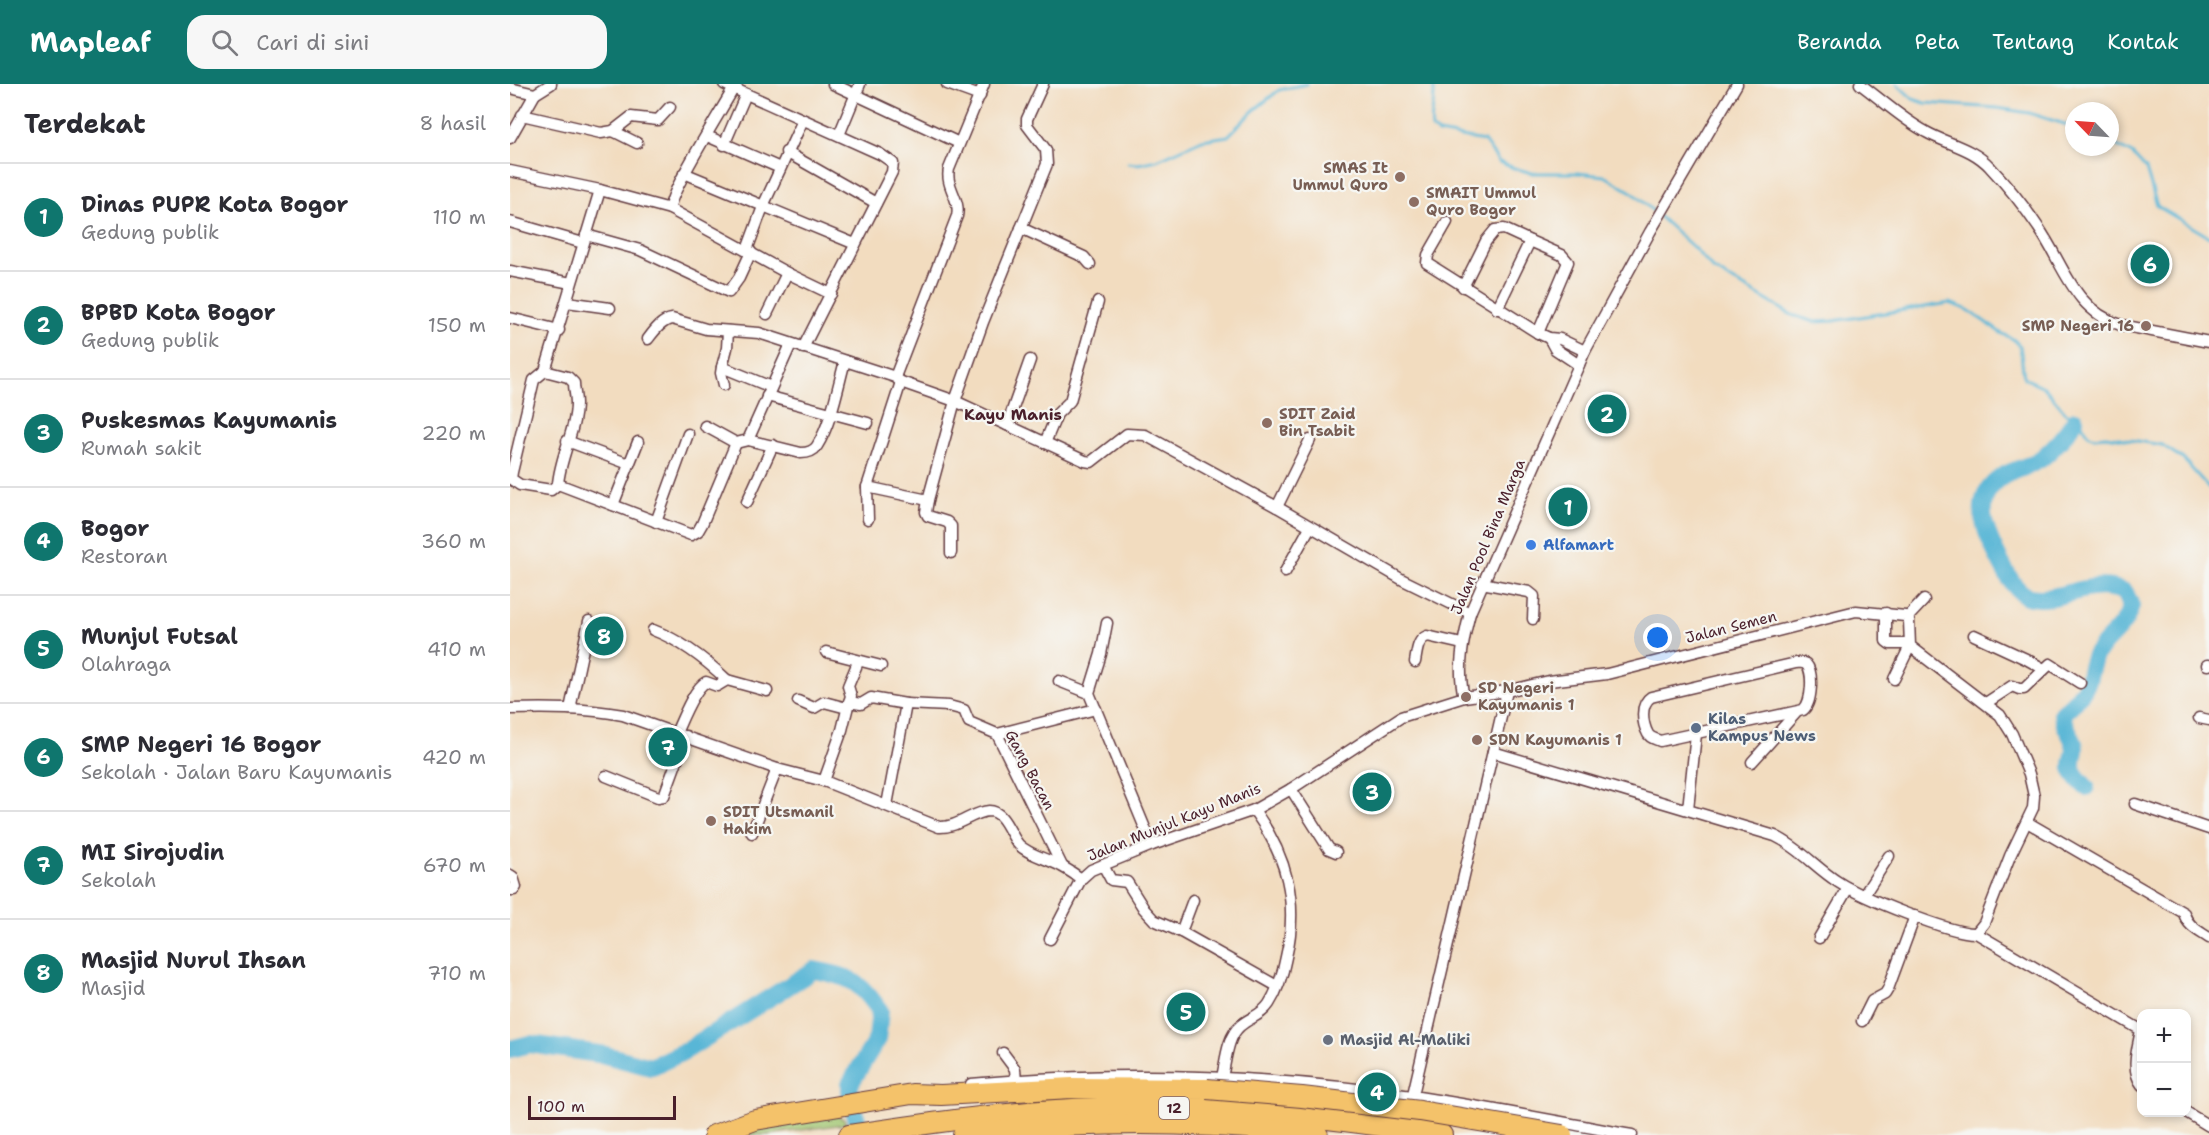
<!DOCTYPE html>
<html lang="id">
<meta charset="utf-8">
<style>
body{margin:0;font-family:"Shantell Sans",sans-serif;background:#f7f7f7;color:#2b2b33}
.controls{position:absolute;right:18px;bottom:18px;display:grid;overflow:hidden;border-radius:12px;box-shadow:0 3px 9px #0003}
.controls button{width:54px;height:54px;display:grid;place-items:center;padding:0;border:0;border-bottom:2px solid #e1e1e2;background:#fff;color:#2b2b33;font:30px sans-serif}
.compass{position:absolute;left:1555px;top:18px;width:54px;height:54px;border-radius:50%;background:#fff;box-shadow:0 3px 9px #0003;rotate:295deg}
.scale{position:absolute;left:18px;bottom:15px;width:148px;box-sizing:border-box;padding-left:6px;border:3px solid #4a1f2b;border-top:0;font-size:16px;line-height:21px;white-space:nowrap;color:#4a1f2b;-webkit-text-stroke:4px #f6f6f2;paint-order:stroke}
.you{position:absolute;left:1148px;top:554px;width:21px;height:21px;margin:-15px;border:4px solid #fff;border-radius:50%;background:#1a73e8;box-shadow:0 0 0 9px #1a73e833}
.badge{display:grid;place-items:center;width:39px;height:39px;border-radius:50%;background:#0f766e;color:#fff;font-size:20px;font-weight:700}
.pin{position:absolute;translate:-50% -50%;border:3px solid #fff;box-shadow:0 2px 6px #0006}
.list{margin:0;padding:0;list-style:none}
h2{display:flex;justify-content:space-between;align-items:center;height:78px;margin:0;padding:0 24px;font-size:26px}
h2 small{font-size:20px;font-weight:400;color:#7c7c81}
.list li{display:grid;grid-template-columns:39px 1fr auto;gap:18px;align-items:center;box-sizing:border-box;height:108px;padding:0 24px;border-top:2px solid #e1e1e2}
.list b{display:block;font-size:22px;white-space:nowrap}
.list p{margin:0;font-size:20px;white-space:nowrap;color:#7c7c81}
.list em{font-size:20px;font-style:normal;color:#7c7c81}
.icon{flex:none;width:33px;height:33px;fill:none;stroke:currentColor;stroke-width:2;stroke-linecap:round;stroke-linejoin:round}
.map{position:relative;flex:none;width:1699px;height:1051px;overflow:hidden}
header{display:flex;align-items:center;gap:36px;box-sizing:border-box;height:84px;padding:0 30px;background:#0f766e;color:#fff}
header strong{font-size:28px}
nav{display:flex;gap:33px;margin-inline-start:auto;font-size:21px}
.search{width:420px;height:54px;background:#f7f7f7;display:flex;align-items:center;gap:15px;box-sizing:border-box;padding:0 21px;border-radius:18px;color:#7c7c81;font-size:22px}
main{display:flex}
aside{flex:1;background:#fff}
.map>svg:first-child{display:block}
.green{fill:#a1c671;stroke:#76724e;stroke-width:1.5}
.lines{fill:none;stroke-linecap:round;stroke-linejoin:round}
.stream{stroke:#58b6d6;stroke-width:3}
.river{stroke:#58b6d6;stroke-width:18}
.street-casing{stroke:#633b41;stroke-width:13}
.highway-casing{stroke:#633b41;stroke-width:22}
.street{stroke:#fff;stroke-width:10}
.highway{stroke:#f4c26a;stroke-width:20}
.highway-bridge-casing{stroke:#633b41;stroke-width:22;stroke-linecap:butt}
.highway-bridge{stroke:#f4c26a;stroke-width:20}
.education-dot{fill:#8d6e63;stroke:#f6f6f2;stroke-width:2}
.shop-dot{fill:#3f7fe0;stroke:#f6f6f2;stroke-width:2}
.service-dot{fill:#5c6f8a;stroke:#f6f6f2;stroke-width:2}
.worship-dot{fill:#6b7280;stroke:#f6f6f2;stroke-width:2}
.labels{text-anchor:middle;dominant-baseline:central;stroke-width:4.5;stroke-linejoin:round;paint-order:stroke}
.shield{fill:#f6f6f2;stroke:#7e6067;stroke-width:1.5}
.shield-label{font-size:14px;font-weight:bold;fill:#4a1f2b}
.education-label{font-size:15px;font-weight:bold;fill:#785e54;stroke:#f6f6f2;text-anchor:start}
.street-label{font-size:15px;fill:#4a1f2b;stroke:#f6f6f2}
.shop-label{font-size:15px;font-weight:bold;fill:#366cbe;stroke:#f6f6f2;text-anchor:start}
.service-label{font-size:15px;font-weight:bold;fill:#4e5e75;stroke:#f6f6f2;text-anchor:start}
.worship-label{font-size:15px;font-weight:bold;fill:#5b616d;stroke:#f6f6f2;text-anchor:start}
.neighbourhood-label{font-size:16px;font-weight:bold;fill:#4a1f2b;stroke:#f6f6f2}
</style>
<header>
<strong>Mapleaf</strong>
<div class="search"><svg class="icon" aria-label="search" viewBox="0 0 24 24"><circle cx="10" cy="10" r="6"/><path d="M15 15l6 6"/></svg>Cari di sini</div>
<nav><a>Beranda</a><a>Peta</a><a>Tentang</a><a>Kontak</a></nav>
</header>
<main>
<aside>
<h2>Terdekat<small>8 hasil</small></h2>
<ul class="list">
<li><span class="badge">1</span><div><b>Dinas PUPR Kota Bogor</b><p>Gedung publik</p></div><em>110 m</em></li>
<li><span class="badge">2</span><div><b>BPBD Kota Bogor</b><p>Gedung publik</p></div><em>150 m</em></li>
<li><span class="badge">3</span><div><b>Puskesmas Kayumanis</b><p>Rumah sakit</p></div><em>220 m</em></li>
<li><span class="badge">4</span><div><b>Bogor</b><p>Restoran</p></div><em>360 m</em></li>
<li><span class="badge">5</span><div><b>Munjul Futsal</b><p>Olahraga</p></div><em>410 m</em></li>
<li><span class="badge">6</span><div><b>SMP Negeri 16 Bogor</b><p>Sekolah · Jalan Baru Kayumanis</p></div><em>420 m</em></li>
<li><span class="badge">7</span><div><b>MI Sirojudin</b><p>Sekolah</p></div><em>670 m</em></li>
<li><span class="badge">8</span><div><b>Masjid Nurul Ihsan</b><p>Masjid</p></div><em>710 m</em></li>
</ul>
</aside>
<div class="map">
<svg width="1699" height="1051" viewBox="0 0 1699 1051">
<rect width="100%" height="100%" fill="#f6f6f2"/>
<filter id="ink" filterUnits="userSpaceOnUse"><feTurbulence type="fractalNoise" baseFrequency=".0167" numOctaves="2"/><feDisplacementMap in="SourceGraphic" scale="12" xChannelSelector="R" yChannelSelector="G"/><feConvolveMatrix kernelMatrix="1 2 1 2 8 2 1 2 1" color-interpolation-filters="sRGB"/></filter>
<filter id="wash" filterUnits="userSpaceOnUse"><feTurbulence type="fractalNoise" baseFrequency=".008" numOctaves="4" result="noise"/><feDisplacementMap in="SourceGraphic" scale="24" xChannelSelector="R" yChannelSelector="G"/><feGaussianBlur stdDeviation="1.35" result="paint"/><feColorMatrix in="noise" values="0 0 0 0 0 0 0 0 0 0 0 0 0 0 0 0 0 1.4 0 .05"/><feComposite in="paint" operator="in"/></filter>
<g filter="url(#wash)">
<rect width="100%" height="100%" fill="#f2dcbf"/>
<polygon class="green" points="325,1030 335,1036 335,1040 257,1051 223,1051 252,1043"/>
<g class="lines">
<g class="stream">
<path d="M923,0c4,15 -4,30 -1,45l6,4 46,8 15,21 15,6 18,5h46l27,3 28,17 60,54 20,22 79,46 23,7 18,-1 117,-18 18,7 33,23 12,6 7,7 4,32 20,9 22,26 16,11 6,10 6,3 12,-1 56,9 21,14 26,29"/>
<polyline points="1387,0 1403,15 1415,19 1487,24 1519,29 1564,43"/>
<polyline points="1600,58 1622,70 1636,85 1647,122 1699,153"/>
<polyline points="618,79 628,80 647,76 692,56 718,52 743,27 769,6 797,0"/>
</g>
<g class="river">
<path d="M1565,336c-8,13 -21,28 -33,38 -10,8 -26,11 -37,17 -36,21 -21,54 -6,84 7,13 16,34 31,38 32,6 59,-20 95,-5l6,14c-7,24 -22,29 -35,48 -4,6 -4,11 -6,18 -3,18 -14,30 -28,41 0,14 12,22 13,36 0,6 -4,13 -3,19 2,8 9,14 14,19"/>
<path d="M0,965l20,-5 75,11 46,12 34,-16 129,-81c36,7 45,10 66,41l-3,28 -27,45v14l8,25 8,12"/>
</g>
</g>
</g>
<g filter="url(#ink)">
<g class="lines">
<g class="street-casing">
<g id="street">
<polyline points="214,0 370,70 383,79 382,88 293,264"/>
<polyline points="323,0 449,59"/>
<polyline points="437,0 470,12"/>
<path d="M1227,0l-87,148 -65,119 -115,262c-7,27 -13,56 -6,84l43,-6 42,-10 58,-7 249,-63 49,5 4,4 1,26 90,69 12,19 17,40 5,22 -1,12 -23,48 -26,67 -8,10"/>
<path d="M1350,0c22,16 42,35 66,48 21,12 47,16 64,35 17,18 34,39 48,60 26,37 35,83 83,98l88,17"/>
<polyline points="0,4 25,10 41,0"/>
<polyline points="12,31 91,49 103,47 121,33 148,36 160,23"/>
<polyline points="103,47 127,59"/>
<polyline points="329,51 350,0"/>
<polyline points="197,52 270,84"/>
<polyline points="0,54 25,10"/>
<polyline points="214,61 236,10"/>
<polyline points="276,68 366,119"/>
<polyline points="0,87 90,106 160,125 277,189 321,210"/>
<polyline points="174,89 345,160"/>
<path d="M160,125c-2,-15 55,-104 66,-125"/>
<polyline points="0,138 73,159"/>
<polyline points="937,138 918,171 917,179 1028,249 1039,254 1050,255 1075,267"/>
<polyline points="511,144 574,173 580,180"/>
<polyline points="76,151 130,166 219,208 229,194 241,168"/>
<polyline points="1020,157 1052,171 1058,178 1028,249"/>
<polyline points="237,166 254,120 293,36"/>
<polyline points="0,187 61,199"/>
<polyline points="953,203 976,157 985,146 994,145 1020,157 987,225"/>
<polyline points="57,218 100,224"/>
<polyline points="257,230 277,189"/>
<polyline points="0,234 49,246"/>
<polyline points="218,247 217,264 212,283 261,303"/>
<polyline points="1039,254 1045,265 1069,281"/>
<path d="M138,255c6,-8 14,-19 24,-20l34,10 53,4 136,44 6,5 54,19 130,60 6,1 36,-28 18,1 132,72 126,73 67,33"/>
<polyline points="212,283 211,289 214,301"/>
<polyline points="35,287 24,296 2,388 1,395 10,401 41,406 48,400 181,451 188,447 192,440 226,359"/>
<path d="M385,293l62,-161c4,-17 -12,-29 -8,-47l35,-85"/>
<polyline points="391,298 357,403 418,416 445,317 473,238 537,80 536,66 517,41 517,35 533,0"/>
<polyline points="257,312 358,339"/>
<polyline points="497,341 520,276"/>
<polyline points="195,342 226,359 238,356 281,260"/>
<path d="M238,356l53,13c6,0 12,-1 16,-7 14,-22 21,-60 28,-85"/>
<polyline points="57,357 119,380"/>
<polyline points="535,359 547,330 560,317 588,218"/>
<path d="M48,400c2,-27 18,-54 18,-81 0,-7 -2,-13 -2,-20l-6,-6 -23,-6 55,-181"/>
<polyline points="357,403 358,435"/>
<polyline points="418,416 416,428 418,432 437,438 441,442 441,469"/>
<polyline points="237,418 263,361"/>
<polyline points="103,421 128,358"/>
<polyline points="767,423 800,356"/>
<polyline points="146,438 178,350"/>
<polyline points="775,488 800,443"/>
<polyline points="972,499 1019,508 1024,512 1023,535"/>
<polyline points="1376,529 1376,557 1380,560 1399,560"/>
<polyline points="1398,533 1414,516"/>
<polyline points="597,539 591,570 579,609 642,761"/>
<path d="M143,546c29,11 52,29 74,50"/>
<polyline points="1464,551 1516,575 1534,585"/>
<polyline points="316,568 371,582"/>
<path d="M905,578c2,-10 2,-22 12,-26l35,8"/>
<path d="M1286,579c3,0 7,-1 10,1 8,8 6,39 -3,46l-143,31c-4,-2 -10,-3 -12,-7 -6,-11 -8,-30 3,-37z"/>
<polyline points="1697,581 1699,581"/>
<polyline points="1384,595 1400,562"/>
<polyline points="549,597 579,609"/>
<polyline points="288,617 304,624 314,618 337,624"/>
<polyline points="339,618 341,612 338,602 348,578"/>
<polyline points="1476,619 1502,602 1509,605 1514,605 1540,580 1570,599"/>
<path d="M0,625c38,-1 75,-1 113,6l154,54 47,12 115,46c19,1 33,-15 50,-16 16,0 21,25 30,34 10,10 29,14 42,21 7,4 14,8 20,13"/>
<polyline points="60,625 79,537"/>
<polyline points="1689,634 1699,636"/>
<path d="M166,649c6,-13 18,-45 30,-51l11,4 10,-6 40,11"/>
<polyline points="487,650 586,625"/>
<path d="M983,668l282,84c25,12 41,32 63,46 23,15 113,52 138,51l165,97c-3,17 -11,40 1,55"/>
<polyline points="1242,678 1286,629"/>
<polyline points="96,692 148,713 154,712 176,652"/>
<polyline points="314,697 332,646 339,618 351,620 361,614 396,620"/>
<polyline points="781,705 819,765 826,768"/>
<polyline points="1625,720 1699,745"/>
<polyline points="377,721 396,620 439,622 454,626 459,638 487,650 552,782"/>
<polyline points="1178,725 1186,650"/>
<path d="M1517,738l157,91c3,13 15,18 25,25"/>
<polyline points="242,749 267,685"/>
<polyline points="593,781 601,796 617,798 634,825 644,836 671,848 767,902"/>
<polyline points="0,791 3,793 6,803 4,806 0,806"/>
<polyline points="1354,811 1379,772"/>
<polyline points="671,848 683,816"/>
<polyline points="1309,854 1338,804"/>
<polyline points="540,855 571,795 581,786 642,761 744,726 781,705 891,633 954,613"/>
<polyline points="1352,937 1362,917 1375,910 1378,905 1405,832"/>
<polyline points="493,969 505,985 506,996"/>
<path d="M712,993c4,-16 5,-40 18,-51 10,-9 21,-10 29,-22 9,-14 14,-31 17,-47 13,-55 1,-101 -32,-147"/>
<path d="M461,1000c146,-14 296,-9 441,12 74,11 147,26 220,39"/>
<polyline points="901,1019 997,607"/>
<polyline points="1676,1028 1699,1042"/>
</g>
</g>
<g class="highway-casing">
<g id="highway">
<polyline points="204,1051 245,1036 402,1010 431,1011 562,1004 697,1005"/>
<path d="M339,1051c83,-12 166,-25 249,-27 115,-4 231,9 344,27"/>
<path d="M453,1051c120,-15 235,-15 355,0"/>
</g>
</g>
<use href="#street" class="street"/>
<use href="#highway" class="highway"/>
<g class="highway-bridge-casing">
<polyline id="highway-bridge" points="697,1005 792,1013 910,1027 1052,1051"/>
</g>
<use href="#highway-bridge" class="highway-bridge"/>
</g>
</g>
<g class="education-dot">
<circle cx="890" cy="93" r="6"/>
<circle cx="904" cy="118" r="6"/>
<circle cx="1636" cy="242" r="6"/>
<circle cx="757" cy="339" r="6"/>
<circle cx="956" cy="613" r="6"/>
<circle cx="967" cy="656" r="6"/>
<circle cx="201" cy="737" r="6"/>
</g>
<circle class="shop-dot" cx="1021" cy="461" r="6"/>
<circle class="service-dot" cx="1186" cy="644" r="6"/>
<circle class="worship-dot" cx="818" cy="956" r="6"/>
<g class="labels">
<rect class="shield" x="649" y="1013" width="30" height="22" rx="4.5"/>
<g class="shield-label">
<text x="664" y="1024">12</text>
</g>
<g class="education-label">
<text x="878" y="84" text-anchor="end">SMAS It<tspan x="878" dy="17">Ummul Quro</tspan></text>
<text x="916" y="109">SMAIT Ummul<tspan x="916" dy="17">Quro Bogor</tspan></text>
<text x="1624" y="242" text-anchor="end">SMP Negeri 16</text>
<text x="769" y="330">SDIT Zaid<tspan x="769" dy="17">Bin Tsabit</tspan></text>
<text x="968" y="604">SD Negeri<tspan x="968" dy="17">Kayumanis 1</tspan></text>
<text x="979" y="656">SDN Kayumanis 1</text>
<text x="213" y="728">SDIT Utsmanil<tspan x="213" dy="17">Hakim</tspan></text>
</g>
<g class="street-label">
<text transform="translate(978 453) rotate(-67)">Jalan Pool Bina Marga</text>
<text transform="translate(1221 543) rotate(-14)">Jalan Semen</text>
<text transform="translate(520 686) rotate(62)">Gang Bacan</text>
<text transform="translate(664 738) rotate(-22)">Jalan Munjul Kayu Manis</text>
</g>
<g class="shop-label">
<text x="1033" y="461">Alfamart</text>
</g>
<g class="service-label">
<text x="1198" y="635">Kilas<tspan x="1198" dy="17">Kampus News</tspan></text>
</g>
<g class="worship-label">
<text x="830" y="956">Masjid Al-Maliki</text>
</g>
<g class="neighbourhood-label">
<text x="503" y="330">Kayu Manis</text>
</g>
</g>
</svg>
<div class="controls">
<button>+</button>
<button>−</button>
</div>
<svg class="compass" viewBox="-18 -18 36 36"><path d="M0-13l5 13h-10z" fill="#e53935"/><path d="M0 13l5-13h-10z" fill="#7c7c81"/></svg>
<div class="scale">100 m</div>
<div class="you"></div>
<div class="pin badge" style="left:1058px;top:423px">1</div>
<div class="pin badge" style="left:1097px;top:330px">2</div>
<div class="pin badge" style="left:862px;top:708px">3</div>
<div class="pin badge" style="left:867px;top:1008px">4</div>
<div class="pin badge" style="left:676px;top:928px">5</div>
<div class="pin badge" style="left:1640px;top:180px">6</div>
<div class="pin badge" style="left:158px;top:663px">7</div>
<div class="pin badge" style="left:94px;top:552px">8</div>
</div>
</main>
